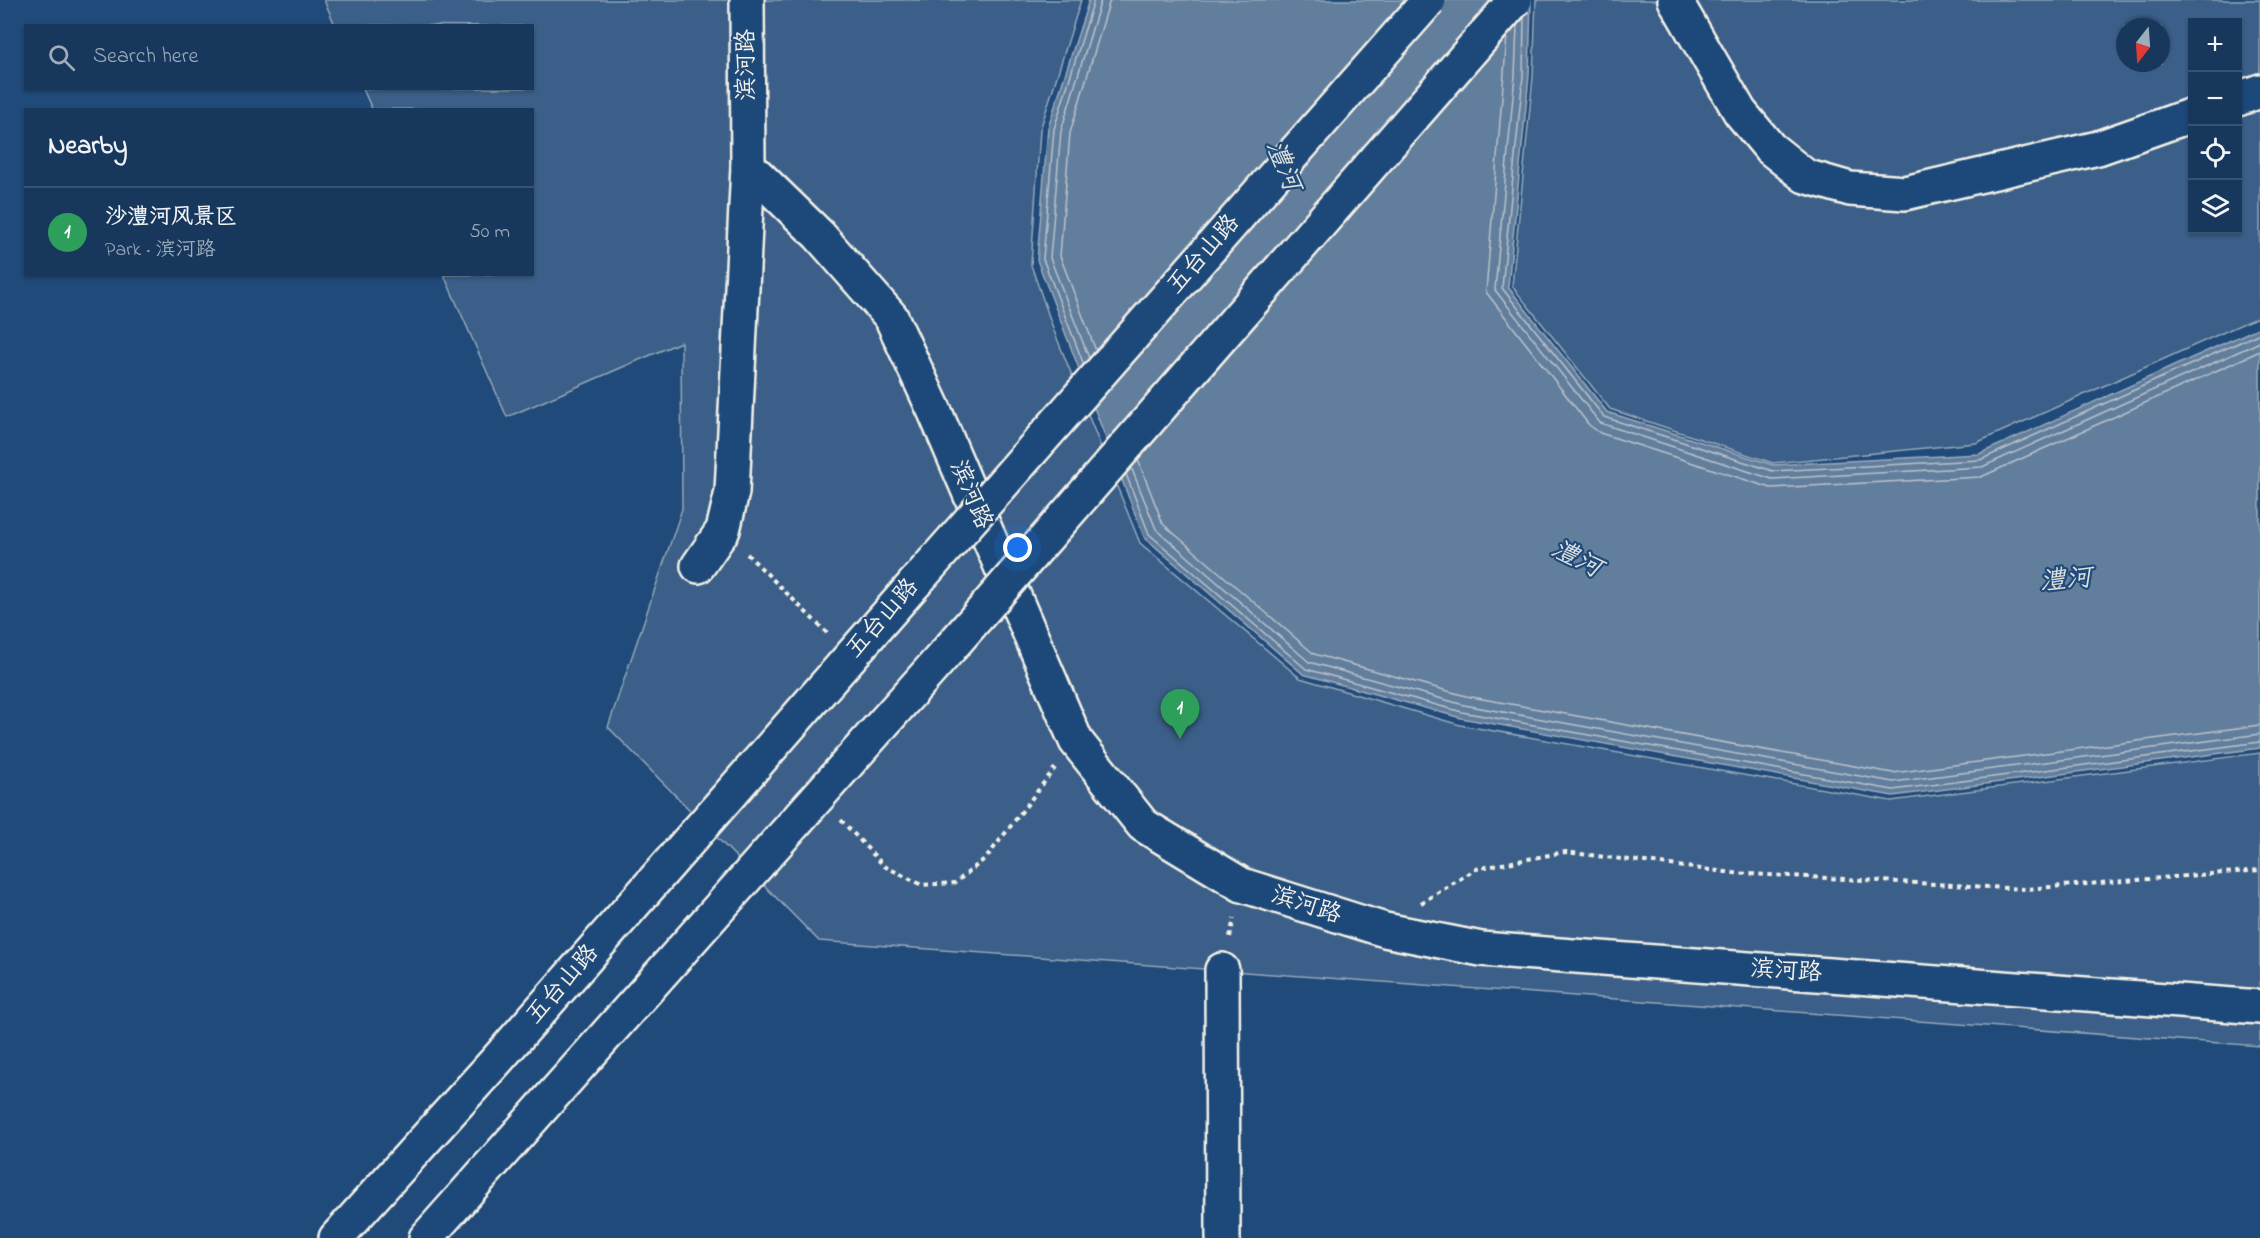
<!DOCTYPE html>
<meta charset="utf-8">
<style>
body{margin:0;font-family:"Indie Flower","LXGW WenKai TC",sans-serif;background:#203f62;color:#f1f3f6}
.controls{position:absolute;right:18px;top:18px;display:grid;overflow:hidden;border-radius:0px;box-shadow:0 2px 4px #0004}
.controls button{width:54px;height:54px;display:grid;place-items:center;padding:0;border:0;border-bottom:2px solid #365272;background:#17385c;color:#f1f3f6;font:30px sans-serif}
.compass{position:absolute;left:2116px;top:18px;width:54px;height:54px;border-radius:50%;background:#17385c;box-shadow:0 2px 4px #0004;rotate:197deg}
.you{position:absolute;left:1018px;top:548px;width:21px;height:21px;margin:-15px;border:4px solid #fff;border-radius:50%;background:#1a73e8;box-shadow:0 0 0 9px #1a73e833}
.badge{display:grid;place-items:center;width:39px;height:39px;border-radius:50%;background:#8abfa5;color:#fff;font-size:20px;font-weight:700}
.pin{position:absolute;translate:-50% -50px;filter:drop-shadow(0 2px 3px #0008)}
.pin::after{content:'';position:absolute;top:32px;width:21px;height:18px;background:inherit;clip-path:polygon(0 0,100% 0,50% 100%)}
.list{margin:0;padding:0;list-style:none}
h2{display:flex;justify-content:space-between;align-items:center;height:78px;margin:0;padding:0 24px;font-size:26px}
h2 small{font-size:20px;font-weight:400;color:#9eacbb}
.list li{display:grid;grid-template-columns:39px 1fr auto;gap:18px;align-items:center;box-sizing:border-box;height:90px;padding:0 24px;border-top:2px solid #365272}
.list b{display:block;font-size:22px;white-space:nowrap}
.list p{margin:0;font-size:20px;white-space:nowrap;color:#9eacbb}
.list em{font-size:20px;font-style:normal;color:#9eacbb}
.icon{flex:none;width:33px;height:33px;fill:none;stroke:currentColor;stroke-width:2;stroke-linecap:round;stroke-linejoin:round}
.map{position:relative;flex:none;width:2260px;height:1238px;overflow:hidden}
.search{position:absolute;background:#17385c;box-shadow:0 2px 4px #0004;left:24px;top:24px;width:510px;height:66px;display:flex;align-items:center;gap:15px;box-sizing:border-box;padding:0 21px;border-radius:0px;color:#9eacbb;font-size:22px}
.panel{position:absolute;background:#17385c;box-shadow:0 2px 4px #0004;left:24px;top:108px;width:510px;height:168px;border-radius:0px}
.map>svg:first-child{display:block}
.green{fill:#3a5f88;stroke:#97a8b8;stroke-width:1.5;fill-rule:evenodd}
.water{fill:#627e9d;stroke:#9cacbb;stroke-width:1.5}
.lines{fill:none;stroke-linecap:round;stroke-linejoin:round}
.shore{stroke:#bac3ca;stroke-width:1.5}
.minor-casing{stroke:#f4f1e8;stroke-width:38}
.path{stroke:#f4f1e8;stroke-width:4;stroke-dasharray:4.5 4.5;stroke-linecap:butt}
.minor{stroke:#1f4a7a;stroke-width:33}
.minor-bridge-casing{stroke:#f4f1e8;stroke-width:38;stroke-linecap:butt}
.minor-bridge{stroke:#1f4a7a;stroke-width:33}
.labels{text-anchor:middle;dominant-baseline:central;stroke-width:4.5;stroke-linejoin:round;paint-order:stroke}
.street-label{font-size:24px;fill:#f4f1e8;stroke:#1f4a7a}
.water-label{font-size:26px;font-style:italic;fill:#dee0dd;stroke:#1f4a7a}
</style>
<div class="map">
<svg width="2260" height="1238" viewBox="0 0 2260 1238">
<rect width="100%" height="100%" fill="#1f4a7a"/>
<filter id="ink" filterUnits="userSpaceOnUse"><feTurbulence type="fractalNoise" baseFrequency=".0167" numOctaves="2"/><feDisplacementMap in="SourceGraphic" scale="12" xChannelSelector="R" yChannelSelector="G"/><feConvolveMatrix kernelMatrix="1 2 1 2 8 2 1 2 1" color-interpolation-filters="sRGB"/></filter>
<g filter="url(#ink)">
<g class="green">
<polygon points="324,0 1081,0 1040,130 1031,265 1054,331 1140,543 1300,678 1460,725 1891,801 2260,753 2260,1046 819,941 608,727 682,509 681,342 507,417 444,275 532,274 532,110 372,109 363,89 532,88 532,26 335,25"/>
<path d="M1536,0h724v316l-284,127 -203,20 -163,-54 -98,-123 21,-209zM2192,22h46v208h-46zM2125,27h36v36h-36z"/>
</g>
<polygon class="water" points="1089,0 1531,0 1529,76 1508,287 1607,412 1773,465 1979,454 2260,327 2260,748 1893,796 1461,718 1303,674 1144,537 1037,260 1048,128"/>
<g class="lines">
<g class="shore">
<polyline points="1524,17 1523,76 1502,288 1604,417 1773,471 1980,460 2260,333"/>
<polyline points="1517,26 1515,75 1495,290 1600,423 1772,479 1982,467 2260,342"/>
<polyline points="1507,36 1486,292 1589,425 1600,433 1771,488 1981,477 2260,351"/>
<polyline points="1096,351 1060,256 1070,133 1110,0"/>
<polyline points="1089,358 1050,258 1061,131 1101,0"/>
<polyline points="1084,365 1043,259 1054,129 1094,0"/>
<polyline points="1138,460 1163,524 1314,654 1466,696 1893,773 2260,725"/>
<polyline points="1131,467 1156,529 1309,662 1464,705 1893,782 2260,734"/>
<polyline points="1126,474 1149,534 1306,669 1462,712 1893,790 2260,742"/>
</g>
<g class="minor-casing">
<g id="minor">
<polyline points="1675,0 1740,112 1770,148 1805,176 1850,189 1905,193 2098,148 2192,115"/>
<polyline points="2238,99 2260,91"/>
<polyline points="748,166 819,235 891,317 935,412 1076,741 1143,825 1242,885 1385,930 1481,949 2260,1007"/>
<polyline points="698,566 723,530 732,492 748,166 747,0"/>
<polyline points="1222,970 1223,1238"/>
<polyline points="336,1238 497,1060 915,583"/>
<polyline points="426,1238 951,647"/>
</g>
</g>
<g class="path">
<polyline points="747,554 827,633"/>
<polyline points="841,820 884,866 922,885 955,883 987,857 1055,768"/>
<polyline points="1421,903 1476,869 1565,852 1734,873 2026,889 2260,870"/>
<polyline points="1230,937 1234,918"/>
</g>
<use href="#minor" class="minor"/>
<g class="minor-bridge-casing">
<g id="minor-bridge">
<polyline points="915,583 1429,0"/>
<polyline points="951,647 1515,0"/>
</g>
</g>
<use href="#minor-bridge" class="minor-bridge"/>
</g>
</g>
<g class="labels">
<g class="street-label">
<text transform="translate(747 65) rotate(-90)">滨河路</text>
<text transform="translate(1204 255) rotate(-49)">五台山路</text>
<text transform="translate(970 495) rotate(67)">滨河路</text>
<text transform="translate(883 619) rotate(-49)">五台山路</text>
<text transform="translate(1306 906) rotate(18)">滨河路</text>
<text transform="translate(1786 972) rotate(4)">滨河路</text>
<text transform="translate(563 985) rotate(-49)">五台山路</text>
</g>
<g class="water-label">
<text transform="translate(1282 166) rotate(68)">澧河</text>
<text transform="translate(1576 560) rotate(27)">澧河</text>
<text transform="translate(2066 581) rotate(-5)">澧河</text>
</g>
</g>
</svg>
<div class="controls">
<button>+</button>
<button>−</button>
<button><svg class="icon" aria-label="locate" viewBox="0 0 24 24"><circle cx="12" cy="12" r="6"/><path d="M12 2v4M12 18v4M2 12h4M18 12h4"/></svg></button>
<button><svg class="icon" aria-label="layers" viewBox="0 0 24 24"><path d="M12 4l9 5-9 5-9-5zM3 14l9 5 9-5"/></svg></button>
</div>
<svg class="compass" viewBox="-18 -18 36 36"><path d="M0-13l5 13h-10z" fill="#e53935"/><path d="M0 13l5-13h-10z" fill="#9eacbb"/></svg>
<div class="you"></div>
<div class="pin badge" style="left:1180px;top:739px;background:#2e9e5b">1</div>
<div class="search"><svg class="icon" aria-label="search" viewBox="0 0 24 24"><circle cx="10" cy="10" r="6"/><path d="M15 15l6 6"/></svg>Search here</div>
<section class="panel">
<h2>Nearby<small></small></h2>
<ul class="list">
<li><span class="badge" style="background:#2e9e5b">1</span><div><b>沙澧河风景区</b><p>Park · 滨河路</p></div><em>50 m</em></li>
</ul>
</section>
</div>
